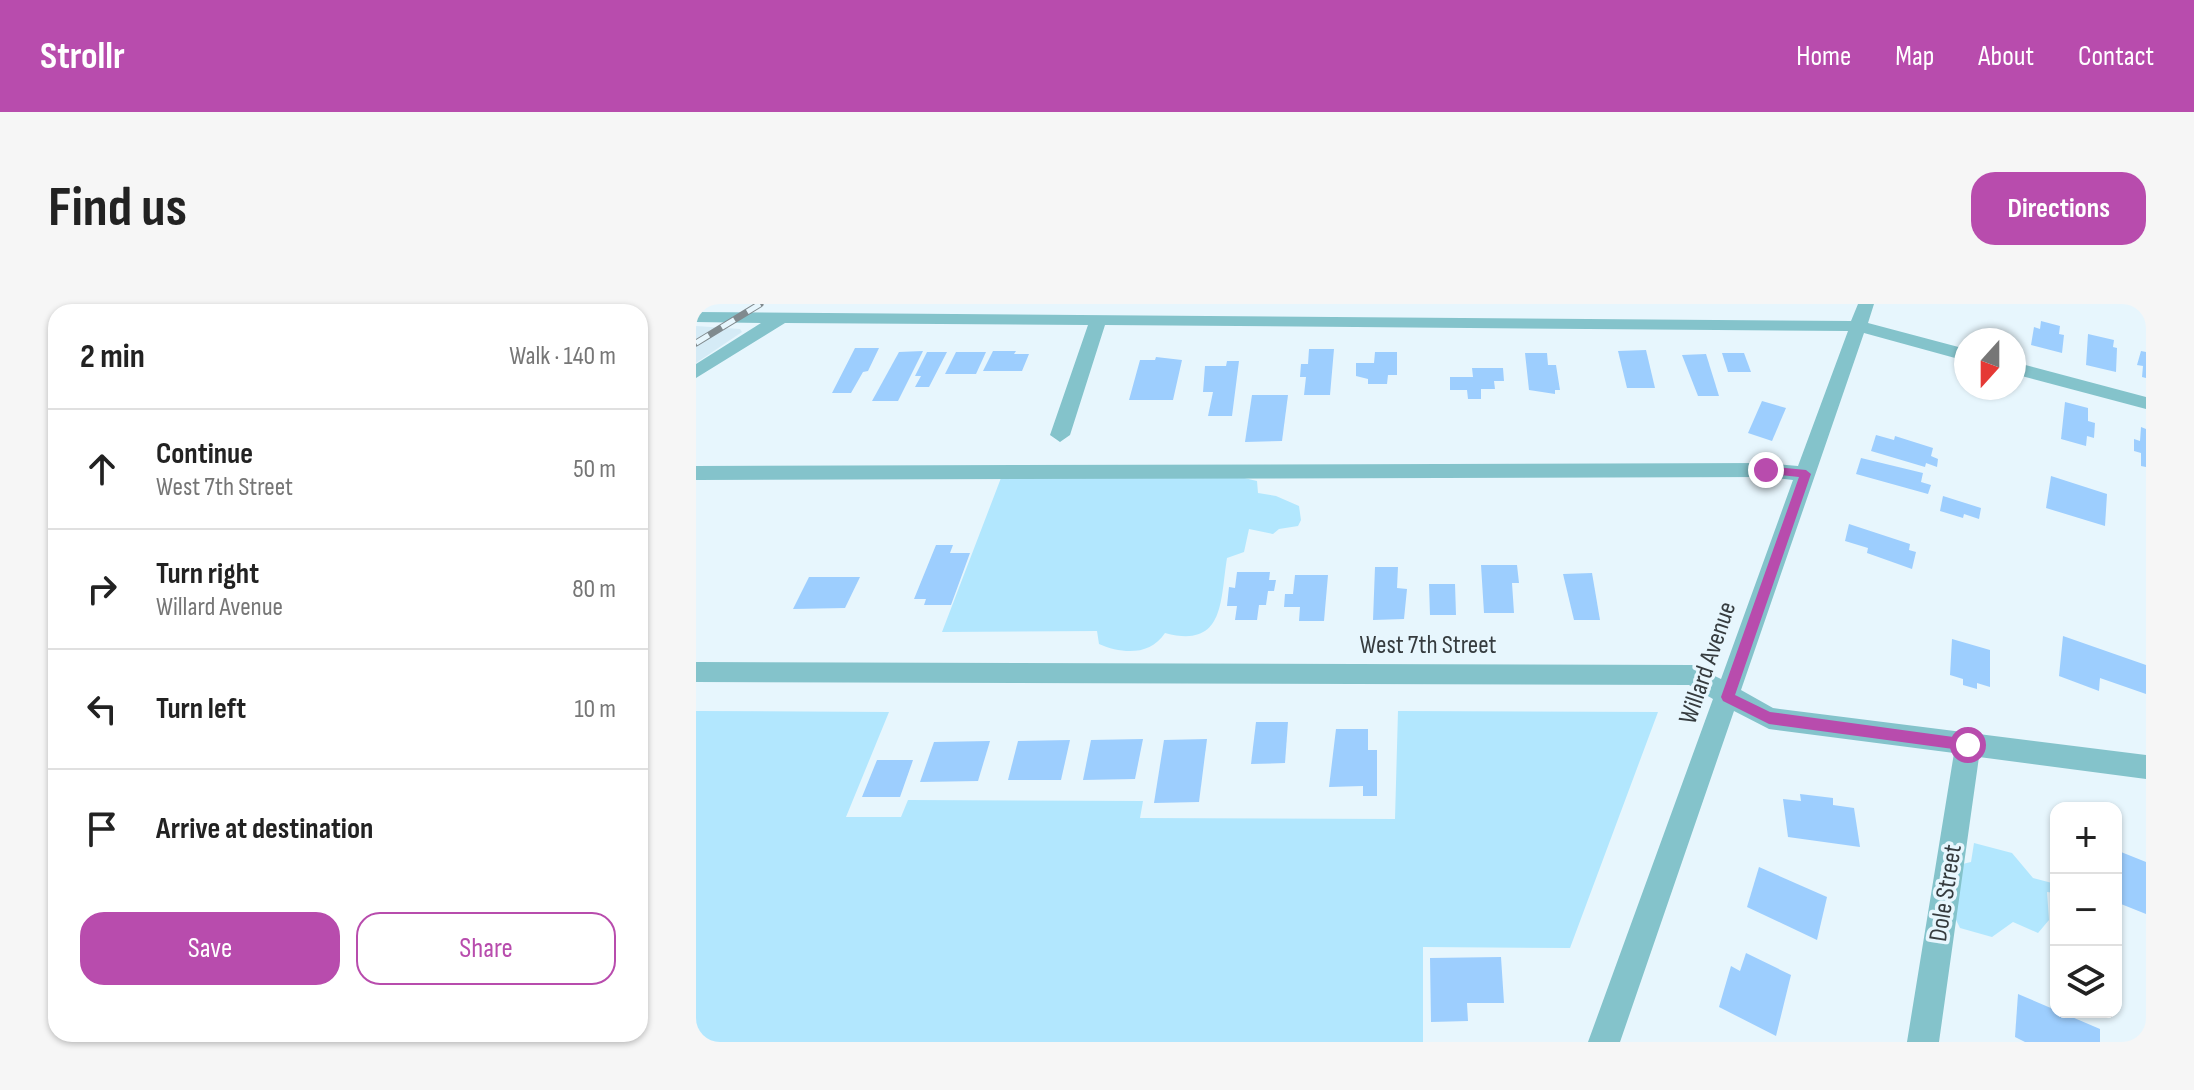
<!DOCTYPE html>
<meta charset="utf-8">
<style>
body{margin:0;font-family:"Sofia Sans Condensed",sans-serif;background:#f6f6f6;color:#222}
.controls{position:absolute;right:24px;bottom:24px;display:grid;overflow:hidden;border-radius:16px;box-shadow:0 2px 6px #0004}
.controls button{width:72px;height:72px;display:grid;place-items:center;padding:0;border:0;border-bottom:2px solid #e0e0e0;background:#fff;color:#222;font:40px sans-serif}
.compass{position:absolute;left:1258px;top:24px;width:72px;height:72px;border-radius:50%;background:#fff;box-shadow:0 2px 6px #0004;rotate:201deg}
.stop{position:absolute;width:24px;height:24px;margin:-18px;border:6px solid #b84cad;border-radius:50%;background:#fff}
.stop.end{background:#b84cad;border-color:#fff;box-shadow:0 2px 8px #0008}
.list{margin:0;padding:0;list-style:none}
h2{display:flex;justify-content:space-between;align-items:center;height:104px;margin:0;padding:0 32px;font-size:34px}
h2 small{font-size:26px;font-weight:400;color:#767676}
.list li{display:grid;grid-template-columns:52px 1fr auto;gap:24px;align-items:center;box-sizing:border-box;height:120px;padding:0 32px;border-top:2px solid #e0e0e0}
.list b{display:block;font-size:30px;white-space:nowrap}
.list p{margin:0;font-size:26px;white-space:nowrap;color:#767676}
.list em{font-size:26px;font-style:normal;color:#767676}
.actions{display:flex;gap:16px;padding:24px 32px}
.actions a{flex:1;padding:18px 0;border:2px solid #b84cad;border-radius:24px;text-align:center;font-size:28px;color:#b84cad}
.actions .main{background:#b84cad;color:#fff}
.icon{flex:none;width:44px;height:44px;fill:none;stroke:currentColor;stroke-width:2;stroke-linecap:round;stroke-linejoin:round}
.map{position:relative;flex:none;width:1450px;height:738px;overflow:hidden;border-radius:24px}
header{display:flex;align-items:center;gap:48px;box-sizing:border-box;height:112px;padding:0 40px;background:#b84cad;color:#fff}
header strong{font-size:38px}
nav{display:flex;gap:44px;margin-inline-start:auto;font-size:28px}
.intro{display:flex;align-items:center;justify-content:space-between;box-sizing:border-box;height:192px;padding:0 48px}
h1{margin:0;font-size:56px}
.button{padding:20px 36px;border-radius:24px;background:#b84cad;color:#fff;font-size:28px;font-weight:700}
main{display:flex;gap:48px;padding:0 48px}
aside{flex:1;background:#fff;border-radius:24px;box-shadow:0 2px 6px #0004}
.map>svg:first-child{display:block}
.built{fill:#d5ebf6}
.green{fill:#b2e7fe}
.building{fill:#9dcefe}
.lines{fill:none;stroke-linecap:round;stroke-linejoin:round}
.minor{fill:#84c3cb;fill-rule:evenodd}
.rail-casing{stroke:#808a8e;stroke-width:7}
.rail{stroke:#e7f6fd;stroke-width:5;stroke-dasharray:15;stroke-linecap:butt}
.route{fill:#b84cad}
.labels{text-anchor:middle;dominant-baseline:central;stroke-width:7;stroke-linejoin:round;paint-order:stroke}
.street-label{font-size:26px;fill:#363c3f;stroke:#e7f6fd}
</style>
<header>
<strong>Strollr</strong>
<nav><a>Home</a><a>Map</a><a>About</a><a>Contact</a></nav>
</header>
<div class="intro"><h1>Find us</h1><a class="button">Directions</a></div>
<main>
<aside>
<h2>2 min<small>Walk · 140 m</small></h2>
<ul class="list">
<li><svg class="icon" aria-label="ahead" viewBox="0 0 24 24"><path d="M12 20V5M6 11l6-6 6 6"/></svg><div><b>Continue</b><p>West 7th Street</p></div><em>50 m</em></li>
<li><svg class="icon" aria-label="right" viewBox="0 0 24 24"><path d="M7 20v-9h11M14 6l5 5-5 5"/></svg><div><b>Turn right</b><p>Willard Avenue</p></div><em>80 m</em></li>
<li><svg class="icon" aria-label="left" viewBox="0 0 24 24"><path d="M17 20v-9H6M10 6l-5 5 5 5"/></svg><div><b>Turn left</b></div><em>10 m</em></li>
<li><svg class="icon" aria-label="arrive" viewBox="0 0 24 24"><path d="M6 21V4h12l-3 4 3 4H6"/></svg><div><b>Arrive at destination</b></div></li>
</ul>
<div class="actions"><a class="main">Save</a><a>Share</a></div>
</aside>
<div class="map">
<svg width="1450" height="738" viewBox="0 0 1450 738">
<rect width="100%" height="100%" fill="#e7f6fd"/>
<polygon class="built" points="0,22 44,25 46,28 0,59"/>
<g class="green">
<path d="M544,173l17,4 1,12 18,3 23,10 2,14 -3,6 -19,3 -6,5 -24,-5 -5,23 -17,6c-7,43 -2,91 -62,75 -15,23 -43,21 -66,11l-2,-13 -155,1 59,-154z"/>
<polygon points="0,407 193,408 150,513 205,513 212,496 447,497 444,514 699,515 702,407 962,408 874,644 727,643 727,738 0,738"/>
<polygon points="1278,539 1316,549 1337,574 1356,579 1355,562 1360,556 1360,589 1351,588 1353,616 1342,629 1317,618 1296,633 1264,624 1241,578 1262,561 1275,558"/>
</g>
<g class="building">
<polygon points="1345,17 1364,22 1363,30 1368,31 1366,49 1335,41 1338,23 1344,25"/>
<polygon points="1392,30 1418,36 1417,43 1421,44 1420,68 1390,61"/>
<polygon points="159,44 183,44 172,67 167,68 155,89 136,89"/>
<polygon points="613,45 638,45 634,91 608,91 610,73 604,73 605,60 612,60"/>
<polygon points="950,46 959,84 931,84 922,47"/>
<polygon points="227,47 202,97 176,97 203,48"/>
<polygon points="297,47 320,47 318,50 333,50 326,67 287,67"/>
<polygon points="1445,47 1450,48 1450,74 1446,73 1447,62 1441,61"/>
<polygon points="231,48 251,48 233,83 219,83 225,72 219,72"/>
<polygon points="260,48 290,48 280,70 249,70"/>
<polygon points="679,48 701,48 701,71 692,71 691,80 672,80 672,75 660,72 660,59 678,59"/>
<polygon points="829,49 851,49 852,61 860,61 864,86 859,86 859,90 833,86"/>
<polygon points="1026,49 1048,49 1055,68 1032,68"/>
<polygon points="1010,50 1023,92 1002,92 986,51"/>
<polygon points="460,53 486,56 477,96 433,96 444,56 459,56"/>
<polygon points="531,57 543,57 536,112 512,112 517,88 507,88 509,62 530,62"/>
<polygon points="776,64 807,64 808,77 798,77 799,85 785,85 785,95 772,95 771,86 754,86 754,73 777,73"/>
<polygon points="556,91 592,91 586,137 549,138"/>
<polygon points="1066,97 1090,104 1076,137 1052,129"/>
<polygon points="1369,98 1392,104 1392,117 1399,119 1398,134 1391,132 1390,142 1365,135"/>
<polygon points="1445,123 1450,125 1450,163 1445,162 1445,149 1438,147 1438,135 1444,137"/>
<polygon points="1180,131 1198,136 1199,132 1237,144 1235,152 1242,155 1241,163 1230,159 1229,163 1175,147"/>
<polygon points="1165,154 1227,169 1225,178 1235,181 1232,190 1160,170"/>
<polygon points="1355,172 1411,190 1409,222 1350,204"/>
<polygon points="1247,192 1285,204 1283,215 1268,210 1267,214 1244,207"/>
<polygon points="1153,220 1214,240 1213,246 1220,248 1216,265 1171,249 1172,244 1149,237"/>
<polygon points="240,241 257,241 254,249 274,249 255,301 228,301 230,295 218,295"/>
<polygon points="785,261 821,261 823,279 816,279 818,309 788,309"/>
<polygon points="679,263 702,263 701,284 711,285 708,315 677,316"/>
<polygon points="541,268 574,268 573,276 580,276 578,287 572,287 570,301 563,301 561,316 539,316 541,302 531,302 533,283 539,284"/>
<polygon points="896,269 904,316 878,316 867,270"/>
<polygon points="599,271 632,271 628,317 603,317 604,303 588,303 589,290 597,290"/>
<polygon points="113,273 164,273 149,304 97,305"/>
<polygon points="733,280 759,280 760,311 734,311"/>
<polygon points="1367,332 1450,361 1450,390 1404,374 1403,387 1363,372"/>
<polygon points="1256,335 1294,346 1294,383 1281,379 1281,385 1267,381 1267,375 1254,371"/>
<polygon points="560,418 592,418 589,459 555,460"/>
<polygon points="640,425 672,425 672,446 681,446 681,492 667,492 667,482 633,483"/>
<polygon points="447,435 439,475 387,476 395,436"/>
<polygon points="511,435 503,498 458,499 468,436"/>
<polygon points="374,436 365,476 312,476 322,437"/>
<polygon points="294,437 282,477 224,478 238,438"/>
<polygon points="181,456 217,456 204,493 166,493"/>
<polygon points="1104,490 1137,494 1137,501 1158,504 1164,543 1092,533 1087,495 1105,497"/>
<polygon points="1420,546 1450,558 1450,610 1420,598"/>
<polygon points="1063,563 1131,593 1121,636 1051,603"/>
<polygon points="1050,649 1095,671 1080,732 1023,703 1035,662 1044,667"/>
<polygon points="805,653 808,699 771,699 772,717 735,718 734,654"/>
<polygon points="1322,690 1404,725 1404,738 1329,738 1319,733"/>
</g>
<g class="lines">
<g class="minor">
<polygon points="1162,0 1178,0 1172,19 1270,45 1270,57 1168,29 1045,386 1077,404 1450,451 1450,475 1283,453 1243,738 1211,738 1258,449 1073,425 1038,407 924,738 892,738 1017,395 993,381 0,378 0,358 996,361 1025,375 1097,176 1070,173 0,176 0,162 1070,159 1102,162 1152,27 409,21 374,131 364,138 354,131 392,21 89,19 0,74 0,60 65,19 0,18 0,8 1155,17"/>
<polygon points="1318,58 1450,93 1450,105 1318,70"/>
</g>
<g class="rail-casing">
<polyline id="rail" points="0,39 64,0"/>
</g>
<use href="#rail" class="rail"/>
</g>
<polygon class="route" points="1070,162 1110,166 1115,170 1039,391 1074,408 1272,435 1279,441 1277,445 1272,447 1073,420 1027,397 1025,393 1103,173 1066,169 1066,163"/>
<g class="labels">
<g class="street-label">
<text x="732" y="341">West 7th Street</text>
<text transform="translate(1012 359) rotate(-71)">Willard Avenue</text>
<text transform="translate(1250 589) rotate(-81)">Dole Street</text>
</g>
</g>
</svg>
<div class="controls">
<button>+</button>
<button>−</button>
<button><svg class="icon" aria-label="layers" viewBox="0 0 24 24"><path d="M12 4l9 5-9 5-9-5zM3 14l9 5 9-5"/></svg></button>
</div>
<svg class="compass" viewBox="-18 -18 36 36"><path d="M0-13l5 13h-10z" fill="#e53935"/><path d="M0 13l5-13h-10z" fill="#767676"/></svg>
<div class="stop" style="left:1272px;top:441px"></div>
<div class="stop end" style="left:1070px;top:166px"></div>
</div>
</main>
